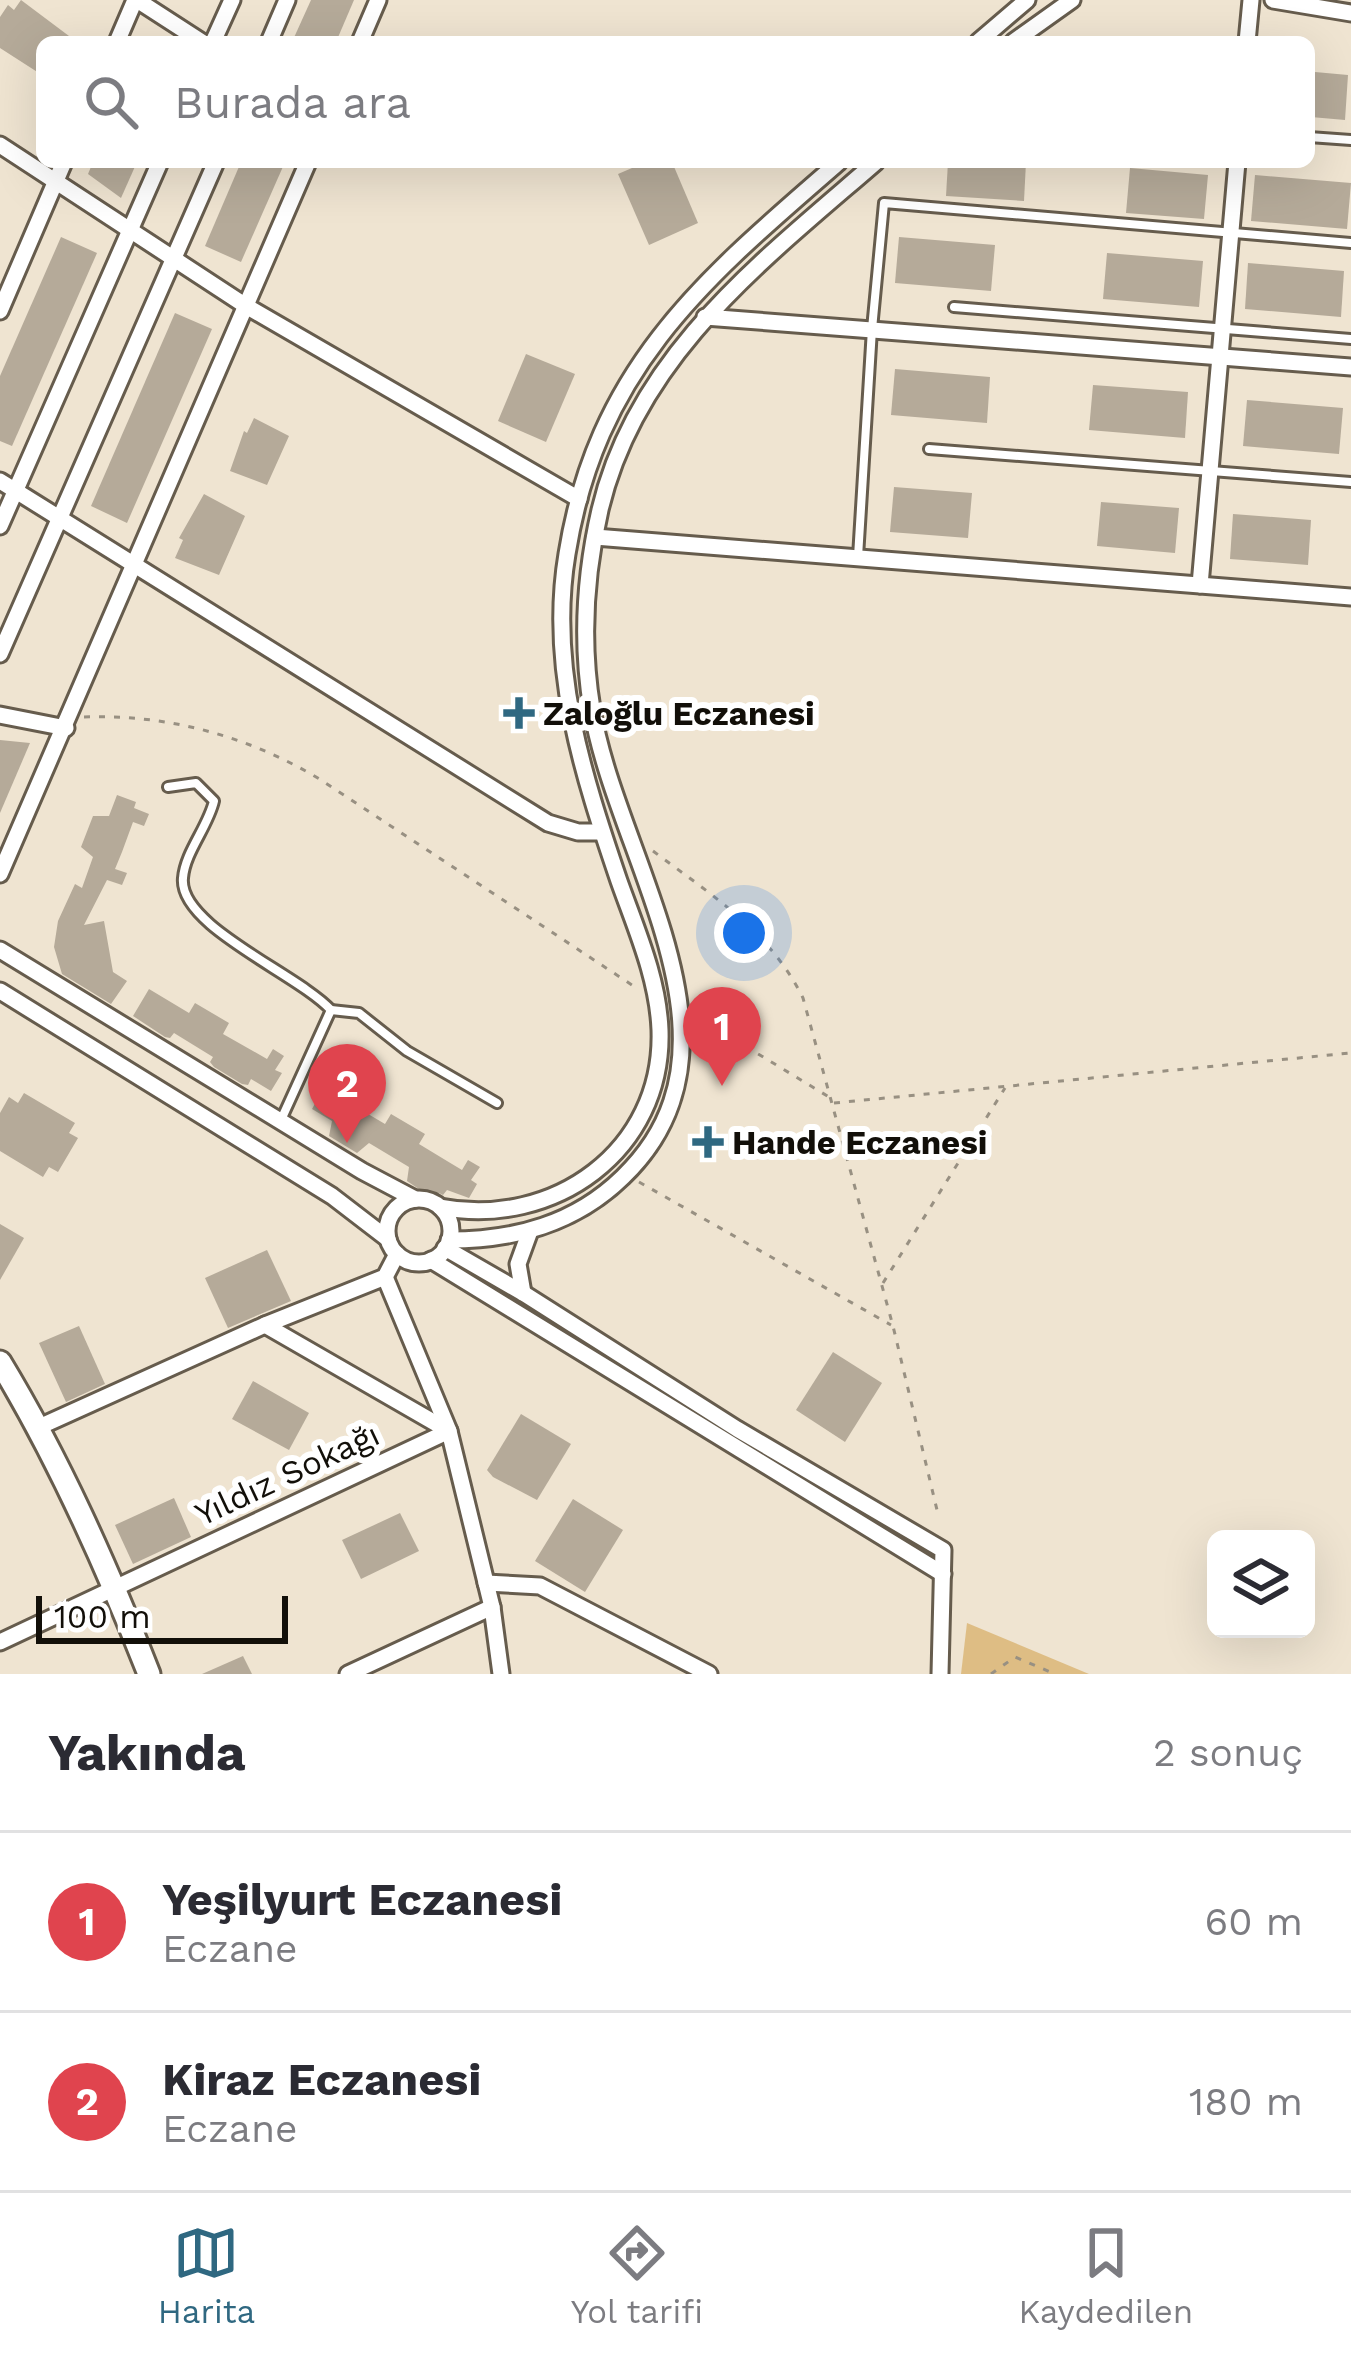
<!DOCTYPE html>
<html lang="tr">
<meta charset="utf-8">
<style>
body{margin:0;font-family:"Work Sans",sans-serif;background:#f2f2f3;color:#2b2b33}
.controls{position:absolute;right:36px;bottom:36px;display:grid;overflow:hidden;border-radius:18px;box-shadow:0 12px 48px #0002}
.controls button{width:108px;height:108px;display:grid;place-items:center;padding:0;border:0;border-bottom:3px solid #e1e1e2;background:#fff;color:#2b2b33;font:60px sans-serif}
.scale{position:absolute;left:36px;bottom:30px;width:252px;box-sizing:border-box;padding-left:12px;border:6px solid #120f09;border-top:0;font-size:33px;line-height:42px;white-space:nowrap;color:#120f09;-webkit-text-stroke:9px #fff;paint-order:stroke}
.you{position:absolute;left:744px;top:933px;width:42px;height:42px;margin:-30px;border:9px solid #fff;border-radius:50%;background:#1a73e8;box-shadow:0 0 0 18px #1a73e833}
.badge{display:grid;place-items:center;width:78px;height:78px;border-radius:50%;background:#2f6881;color:#fff;font-size:39px;font-weight:700}
.pin{position:absolute;translate:-50% -99px;filter:drop-shadow(0 3px 6px #0008)}
.pin::after{content:'';position:absolute;top:63px;width:42px;height:36px;background:inherit;clip-path:polygon(0 0,100% 0,50% 100%)}
.list{margin:0;padding:0;list-style:none}
h2{display:flex;justify-content:space-between;align-items:center;height:156px;margin:0;padding:0 48px;font-size:51px}
h2 small{font-size:39px;font-weight:400;color:#7c7c81}
.list li{display:grid;grid-template-columns:78px 1fr auto;gap:36px;align-items:center;box-sizing:border-box;height:180px;padding:0 48px;border-top:3px solid #e1e1e2}
.list b{display:block;font-size:45px;white-space:nowrap}
.list p{margin:0;font-size:39px;white-space:nowrap;color:#7c7c81}
.list em{font-size:39px;font-style:normal;color:#7c7c81}
.icon{flex:none;width:66px;height:66px;fill:none;stroke:currentColor;stroke-width:2;stroke-linecap:round;stroke-linejoin:round}
.map{position:relative;flex:none;width:1351px;height:1674px;overflow:hidden}
.search{position:absolute;background:#fff;box-shadow:0 12px 48px #0002;left:36px;right:36px;top:36px;height:132px;display:flex;align-items:center;gap:30px;box-sizing:border-box;padding:0 42px;border-radius:18px;color:#7c7c81;font-size:45px}
.sheet{height:516px;background:#fff}
nav{display:flex;justify-content:space-around;align-items:center;box-sizing:border-box;height:168px;border-top:3px solid #e1e1e2;background:#fff;font-size:33px;color:#7c7c81}
nav a{display:grid;justify-items:center;gap:6px}
nav .on{color:#2f6881}
.map>svg:first-child{display:block}
.green{fill:#debd84}
.building{fill:#b5aa99}
.lines{fill:none;stroke-linecap:round;stroke-linejoin:round}
.lane-casing{stroke:#665c4d;stroke-width:14}
.street-casing{stroke:#665c4d;stroke-width:21}
.secondary-casing{stroke:#665c4d;stroke-width:27}
.path{stroke:#989082;stroke-width:3;stroke-dasharray:6 9;stroke-linecap:butt}
.lane{stroke:#fff;stroke-width:8}
.street{stroke:#fff;stroke-width:15}
.secondary{stroke:#fff;stroke-width:21}
.poi-dot{fill:#2f6881;stroke:#fff;stroke-width:4.5}
.labels{text-anchor:middle;dominant-baseline:central;stroke-width:12;stroke-linejoin:round;paint-order:stroke}
.poi-label{font-size:33px;font-weight:bold;fill:#120f09;stroke:#fff;text-anchor:start}
.street-label{font-size:33px;fill:#120f09;stroke:#fff}
</style>
<div class="map">
<svg width="1351" height="1674" viewBox="0 0 1351 1674">
<rect width="100%" height="100%" fill="#efe4d1"/>
<polygon class="green" points="967,1623 1089,1674 961,1674"/>
<g class="building">
<polygon points="21,0 77,42 42,42 42,75 0,48 0,17 8,5 14,10"/>
<polygon points="311,0 354,0 336,42 292,42"/>
<polygon points="1315,72 1348,75 1345,120 1311,117 1309,78 1314,79"/>
<polygon points="93,162 137,162 121,198 88,174"/>
<polygon points="241,162 285,162 241,262 205,246"/>
<polygon points="646,162 672,162 698,223 649,245 618,174"/>
<polygon points="948,162 1026,162 1024,201 946,196"/>
<polygon points="1130,168 1208,175 1204,219 1126,213"/>
<polygon points="1255,175 1351,183 1347,229 1251,221"/>
<polygon points="61,237 97,253 12,446 0,441 0,376"/>
<polygon points="899,237 995,245 991,291 895,283"/>
<polygon points="1107,253 1203,261 1199,307 1103,299"/>
<polygon points="1248,263 1344,271 1341,317 1245,309"/>
<polygon points="175,313 212,329 127,523 91,506"/>
<polygon points="526,354 575,374 546,442 498,421"/>
<polygon points="895,369 990,377 987,423 891,415"/>
<polygon points="1093,385 1188,392 1185,438 1089,430"/>
<polygon points="1247,400 1343,408 1339,454 1243,446"/>
<polygon points="254,418 289,436 267,485 230,471 244,431 247,433"/>
<polygon points="894,487 972,493 968,538 890,532"/>
<polygon points="204,494 245,516 219,575 175,558 183,540 179,538"/>
<polygon points="1101,502 1179,508 1175,553 1097,546"/>
<polygon points="1233,514 1311,520 1308,565 1230,559"/>
<polygon points="0,740 30,743 0,813"/>
<polygon points="117,795 136,802 134,808 149,814 144,826 133,822 122,852 115,869 127,873 122,885 107,880 84,925 104,921 113,972 127,981 111,1004 62,974 54,947 58,921 75,884 82,888 93,857 81,847 93,816 109,816"/>
<polygon points="149,989 189,1013 195,1003 229,1023 223,1034 267,1059 273,1049 284,1056 275,1070 282,1073 271,1091 251,1079 248,1085 242,1084 214,1067 210,1062 213,1057 174,1033 170,1038 165,1037 133,1016"/>
<polygon points="336,1081 347,1088 341,1098 385,1124 391,1114 425,1134 419,1144 447,1161 462,1170 468,1160 480,1167 471,1180 477,1184 469,1198 447,1190 443,1195 439,1193 432,1198 407,1181 409,1167 369,1143 357,1153 329,1136 332,1121 312,1109 322,1091 328,1095"/>
<polygon points="24,1093 75,1123 69,1133 78,1138 58,1172 49,1167 43,1177 0,1151 0,1113 9,1097 18,1103"/>
<polygon points="0,1224 24,1238 0,1280"/>
<polygon points="267,1250 291,1301 228,1328 205,1278"/>
<polygon points="79,1326 105,1384 66,1402 39,1343"/>
<polygon points="833,1352 882,1383 845,1442 796,1410"/>
<polygon points="253,1381 309,1413 289,1450 232,1419"/>
<polygon points="521,1414 571,1444 537,1500 493,1477 487,1470"/>
<polygon points="174,1498 191,1537 133,1564 115,1525"/>
<polygon points="573,1499 623,1530 585,1592 535,1561"/>
<polygon points="400,1513 419,1551 361,1579 342,1540"/>
<polygon points="243,1656 252,1674 202,1674"/>
</g>
<g class="lines">
<g class="lane-casing">
<g id="lane">
<polyline points="1309,137 1351,140"/>
<polyline points="954,307 1351,339"/>
<polyline points="929,449 1351,482"/>
<polyline points="858,557 872,329 884,203 1351,243"/>
<path d="M168,787l28,-4 18,18c-6,26 -29,51 -31,77 -5,48 115,96 148,132l-50,110"/>
<polyline points="331,1010 359,1013 407,1051 497,1103"/>
</g>
</g>
<g class="street-casing">
<g id="street">
<polyline points="137,0 202,42"/>
<polyline points="1273,0 1351,13"/>
<polyline points="117,42 135,0"/>
<polyline points="213,42 232,0"/>
<polyline points="269,42 287,0"/>
<polyline points="360,42 378,0"/>
<polyline points="978,42 1027,0"/>
<polyline points="1013,42 1072,0"/>
<polyline points="1247,42 1251,0"/>
<polyline points="0,145 246,306 579,499"/>
<polyline points="0,311 64,162"/>
<polyline points="705,317 1351,367"/>
<polyline points="0,481 548,823 578,832 602,832"/>
<polyline points="0,526 160,162"/>
<polyline points="595,537 1351,597"/>
<polyline points="1200,585 1237,162"/>
<polyline points="0,654 216,162"/>
<polyline points="0,715 66,728"/>
<polyline points="0,874 308,162"/>
<polyline points="0,950 362,1171 415,1199"/>
<polyline points="0,991 332,1196 388,1239"/>
<circle cx="419" cy="1231" r="32"/>
<path d="M440,1207c113,22 224,-56 220,-177 -2,-52 -24,-101 -41,-149 -36,-106 -71,-214 -52,-327 30,-187 137,-275 272,-392"/>
<path d="M449,1240c66,0 126,-16 174,-63 137,-132 -7,-319 -31,-468 -11,-66 -7,-134 8,-199 36,-154 162,-249 276,-348"/>
<polyline points="445,1248 523,1293 737,1429 943,1550 940,1674"/>
<polyline points="431,1260 943,1574"/>
<polyline points="523,1293 518,1264 530,1231"/>
<polyline points="265,1325 449,1431 492,1607 501,1674"/>
<polyline points="39,1427 265,1325 385,1277 397,1254"/>
<polyline points="486,1583 540,1586 709,1674"/>
<polyline points="0,1642 449,1431 385,1277"/>
<polyline points="348,1674 492,1607"/>
</g>
</g>
<g class="secondary-casing">
<path id="secondary" d="M0,1362c60,99 107,205 149,312"/>
</g>
<g class="path">
<path d="M84,717c83,-3 165,19 237,63l314,207"/>
<path d="M653,851c57,43 117,80 150,147l90,328 44,184"/>
<polyline points="694,1015 829,1097"/>
<polyline points="834,1103 1350,1053"/>
<polyline points="639,1182 891,1325"/>
<polyline points="883,1283 1005,1088"/>
<polyline points="991,1674 1015,1657 1055,1674"/>
</g>
<use href="#lane" class="lane"/>
<use href="#street" class="street"/>
<use href="#secondary" class="secondary"/>
</g>
<g class="poi-dot">
<path d="M513 695h12v12h12v12h-12v12h-12v-12h-12v-12h12z"/>
<path d="M702 1124h12v12h12v12h-12v12h-12v-12h-12v-12h12z"/>
</g>
<g class="labels">
<g class="poi-label">
<text x="543" y="713">Zaloğlu Eczanesi</text>
<text x="732" y="1142">Hande Eczanesi</text>
</g>
<g class="street-label">
<text transform="translate(287 1474) rotate(-25)">Yıldız Sokağı</text>
</g>
</g>
</svg>
<div class="controls">
<button><svg class="icon" aria-label="layers" viewBox="0 0 24 24"><path d="M12 4l9 5-9 5-9-5zM3 14l9 5 9-5"/></svg></button>
</div>
<div class="scale">100 m</div>
<div class="you"></div>
<div class="pin badge" style="left:722px;top:1086px;background:#e0444e">1</div>
<div class="pin badge" style="left:347px;top:1143px;background:#e0444e">2</div>
<div class="search"><svg class="icon" aria-label="search" viewBox="0 0 24 24"><circle cx="10" cy="10" r="6"/><path d="M15 15l6 6"/></svg>Burada ara</div>
</div>
<section class="sheet">
<h2>Yakında<small>2 sonuç</small></h2>
<ul class="list">
<li><span class="badge" style="background:#e0444e">1</span><div><b>Yeşilyurt Eczanesi</b><p>Eczane</p></div><em>60 m</em></li>
<li><span class="badge" style="background:#e0444e">2</span><div><b>Kiraz Eczanesi</b><p>Eczane</p></div><em>180 m</em></li>
</ul>
</section>
<nav>
<a class="on"><svg class="icon" aria-label="map" viewBox="0 0 24 24"><path d="M3 6l6-2 6 2 6-2v14l-6 2-6-2-6 2zM9 4v14M15 6v14"/></svg>Harita</a>
<a><svg class="icon" aria-label="directions" viewBox="0 0 24 24"><path d="M12 3l9 9-9 9-9-9zM9 14v-3h6M13 9l2 2-2 2"/></svg>Yol tarifi</a>
<a><svg class="icon" aria-label="saved" viewBox="0 0 24 24"><path d="M7 4h10v16l-5-4-5 4z"/></svg>Kaydedilen</a>
</nav>
